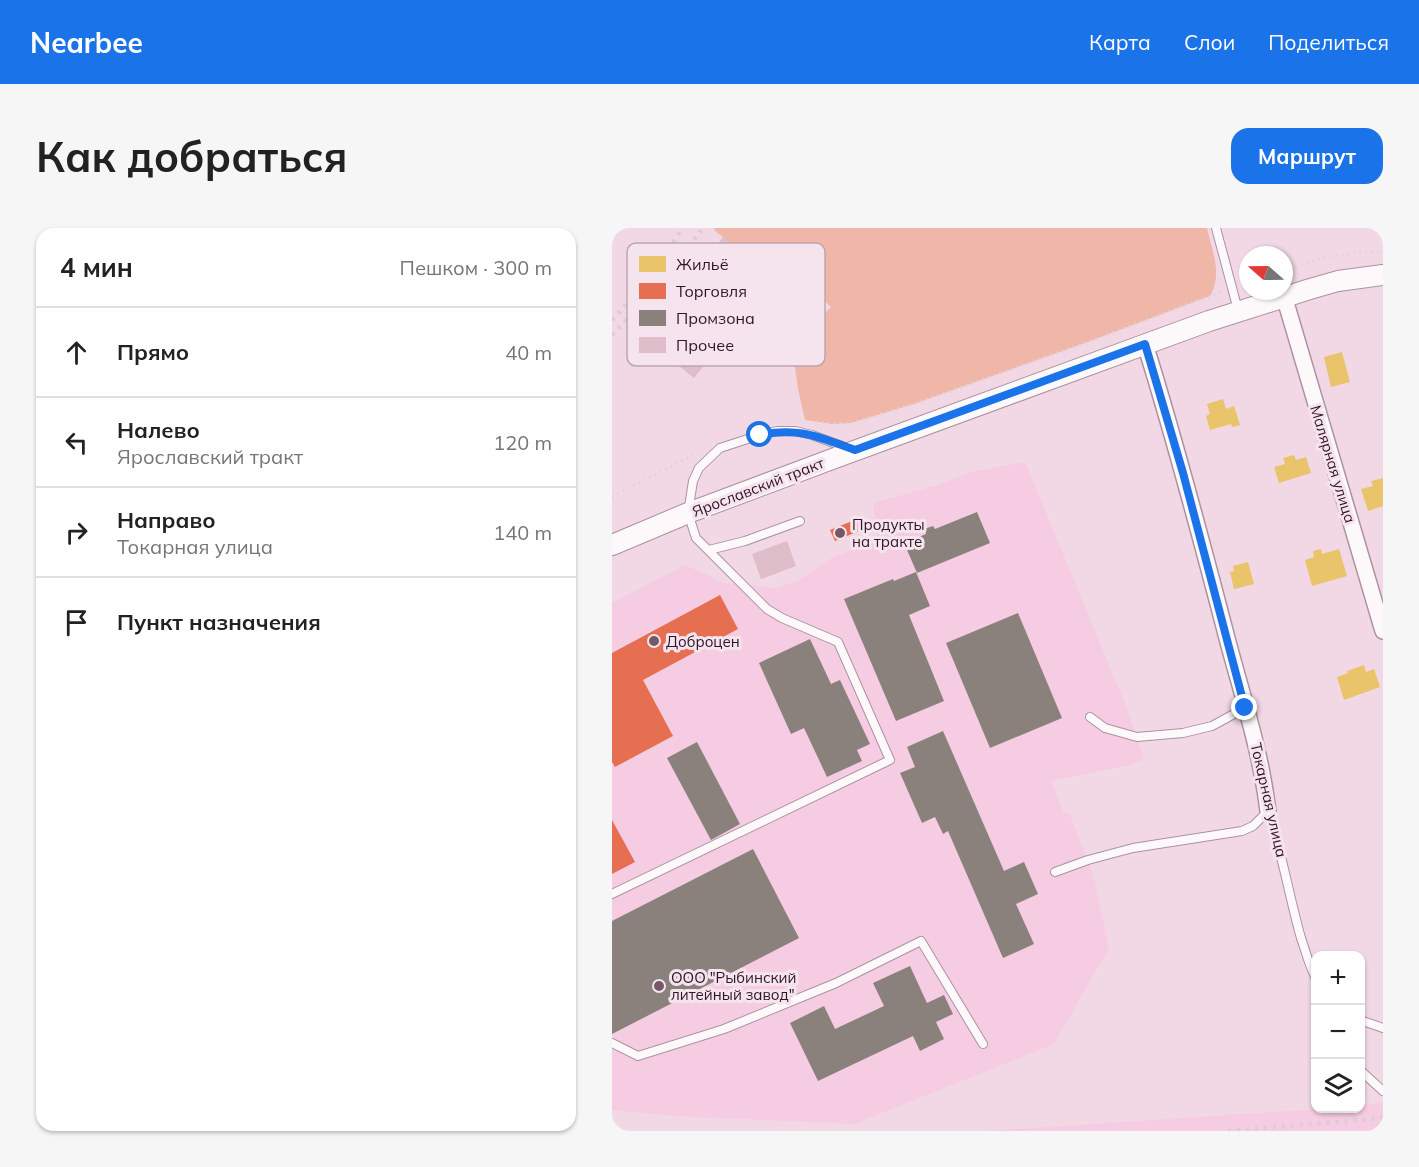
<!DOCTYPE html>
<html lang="ru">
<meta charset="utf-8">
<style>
body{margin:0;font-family:Mulish,sans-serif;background:#f6f6f6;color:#222}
.controls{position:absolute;right:18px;bottom:18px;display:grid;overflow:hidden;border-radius:12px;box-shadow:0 2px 4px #0004}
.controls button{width:54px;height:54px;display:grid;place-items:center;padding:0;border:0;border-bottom:2px solid #e0e0e0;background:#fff;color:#222;font:30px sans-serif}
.compass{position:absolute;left:627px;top:18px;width:54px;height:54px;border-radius:50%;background:#fff;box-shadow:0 2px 4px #0004;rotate:290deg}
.stop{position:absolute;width:18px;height:18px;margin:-14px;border:4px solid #1a73e8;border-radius:50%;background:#fff}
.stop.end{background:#1a73e8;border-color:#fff;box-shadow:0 2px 6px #0008}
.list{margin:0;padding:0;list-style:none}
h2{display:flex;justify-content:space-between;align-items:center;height:78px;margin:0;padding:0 24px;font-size:26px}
h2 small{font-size:20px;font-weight:400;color:#767676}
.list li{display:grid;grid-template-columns:39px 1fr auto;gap:18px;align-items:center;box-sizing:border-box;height:90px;padding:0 24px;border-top:2px solid #e0e0e0}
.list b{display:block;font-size:22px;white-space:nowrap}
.list p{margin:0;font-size:20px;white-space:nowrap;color:#767676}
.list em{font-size:20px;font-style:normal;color:#767676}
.icon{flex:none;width:33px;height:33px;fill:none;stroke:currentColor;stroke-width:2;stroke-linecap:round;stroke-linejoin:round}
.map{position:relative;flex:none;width:771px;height:903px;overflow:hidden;border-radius:18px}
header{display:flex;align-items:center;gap:36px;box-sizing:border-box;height:84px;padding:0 30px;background:#1a73e8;color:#fff}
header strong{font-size:28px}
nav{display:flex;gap:33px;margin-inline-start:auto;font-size:21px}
.intro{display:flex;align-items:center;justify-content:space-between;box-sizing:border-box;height:144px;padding:0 36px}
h1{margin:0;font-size:42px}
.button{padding:15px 27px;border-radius:18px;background:#1a73e8;color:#fff;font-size:21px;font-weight:700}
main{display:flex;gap:36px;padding:0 36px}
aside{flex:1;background:#fff;border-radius:18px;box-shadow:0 2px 4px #0004}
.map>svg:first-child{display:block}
.built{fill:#f6cce2}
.green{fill:#f0b7a9}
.homes{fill:#e9c46a}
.shops{fill:#e76f51}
.industry{fill:#8a817c}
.building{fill:#dfbeca}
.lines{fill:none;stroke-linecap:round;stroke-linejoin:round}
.service-casing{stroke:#ab92a0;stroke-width:10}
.minor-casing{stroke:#ab92a0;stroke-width:18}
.tertiary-casing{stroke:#ab92a0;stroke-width:22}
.path{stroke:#ded4d9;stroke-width:3;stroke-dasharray:1.5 4.5;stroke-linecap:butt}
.service{stroke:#fdf9fb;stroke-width:8}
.minor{stroke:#fdf9fb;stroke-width:15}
.tertiary{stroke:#fdf9fb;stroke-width:20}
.rail{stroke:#d8ced3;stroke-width:4.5;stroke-dasharray:3 6;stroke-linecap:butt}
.route{stroke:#1a73e8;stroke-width:8}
.poi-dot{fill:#755868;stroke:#f5e4ed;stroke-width:2}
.labels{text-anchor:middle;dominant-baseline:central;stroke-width:6;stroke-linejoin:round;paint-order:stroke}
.street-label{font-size:15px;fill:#311425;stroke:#f5e4ed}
.poi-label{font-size:15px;fill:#311425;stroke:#f5e4ed;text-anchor:start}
.key{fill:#f5e4ed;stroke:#baa6b1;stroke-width:1.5}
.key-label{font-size:16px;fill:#311425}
</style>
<header>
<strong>Nearbee</strong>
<nav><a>Карта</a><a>Слои</a><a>Поделиться</a></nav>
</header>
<div class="intro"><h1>Как добраться</h1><a class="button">Маршрут</a></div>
<main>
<aside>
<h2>4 мин<small>Пешком · 300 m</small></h2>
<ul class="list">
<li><svg class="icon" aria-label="ahead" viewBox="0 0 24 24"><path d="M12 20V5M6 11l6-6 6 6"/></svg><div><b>Прямо</b></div><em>40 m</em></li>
<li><svg class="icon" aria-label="left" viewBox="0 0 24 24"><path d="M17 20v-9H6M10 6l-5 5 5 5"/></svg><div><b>Налево</b><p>Ярославский тракт</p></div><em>120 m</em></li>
<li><svg class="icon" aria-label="right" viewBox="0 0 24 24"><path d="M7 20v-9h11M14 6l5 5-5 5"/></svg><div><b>Направо</b><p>Токарная улица</p></div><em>140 m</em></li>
<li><svg class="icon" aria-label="arrive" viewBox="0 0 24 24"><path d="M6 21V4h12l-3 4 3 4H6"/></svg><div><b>Пункт назначения</b></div></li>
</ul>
</aside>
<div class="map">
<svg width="771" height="903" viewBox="0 0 771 903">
<rect width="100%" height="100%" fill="#f2d7e5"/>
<g class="built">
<polygon points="413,234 514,478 532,531 514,538 439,553 451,583 458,587 481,646 497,720 442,816 242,896 62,888 0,882 0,375 73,337 112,355 165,360 187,352 221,329 265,312 261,275 322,258 359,244"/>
<polygon points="771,875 771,903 377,903 706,881 748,880 749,877"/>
</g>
<path class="green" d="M103,0h492c5,23 16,46 3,68l-125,47 -171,61 -63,19 -19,1 -27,-4 -7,-31 -6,-43 39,-39 -53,-52 -14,16 -50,-41z"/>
<g class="homes">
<polygon points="730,124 738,154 719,159 712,129"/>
<polygon points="611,171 614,181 622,178 628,197 620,199 619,196 598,202 594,188 598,186 595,176"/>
<polygon points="682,227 684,232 694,229 699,245 667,255 662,239 673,236 671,230"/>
<polygon points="771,250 771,278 756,283 749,261 761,258 759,253"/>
<polygon points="709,321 710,326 727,321 735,348 700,358 693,332 702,329 701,323"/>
<polygon points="636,334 642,356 622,361 618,344 622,343 621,338"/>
<polygon points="752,437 754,444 762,441 768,459 732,472 725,449 736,445 735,443"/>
</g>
<g class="shops">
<polygon points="250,289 254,300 223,313 218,302"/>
<polygon points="108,367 126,401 31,452 61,508 3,539 0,534 0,425"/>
<polygon points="0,592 23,634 0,646"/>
</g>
<g class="industry">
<polygon points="365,284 378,315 305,345 292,315 314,306 312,301 321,298 323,301"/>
<polygon points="304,344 318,378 297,387 332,473 284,493 232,371 281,351 282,353"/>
<polygon points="406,385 450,490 378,520 334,415"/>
<polygon points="198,411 219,456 228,452 258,516 245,522 250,533 215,549 192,500 179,506 147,435"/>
<polygon points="331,503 392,643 412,634 426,666 404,676 422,716 391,730 336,603 331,606 323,589 310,595 288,545 303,539 295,519"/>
<polygon points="85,514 128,596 99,612 55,530"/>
<polygon points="141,621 187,710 0,806 0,693"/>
<polygon points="298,738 315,775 332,767 341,786 324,794 332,811 308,823 301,808 206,853 178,795 212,778 223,801 272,778 261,755"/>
</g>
<g class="building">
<polygon points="111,9 163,51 82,150 21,101 61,51 71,59"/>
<polygon points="175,313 184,338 149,351 140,326"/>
</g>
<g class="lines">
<g class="service-casing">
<g id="service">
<polyline points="604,0 626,82"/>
<polyline points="97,322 133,313 188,293"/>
<polyline points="478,489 493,500 525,509 571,505 600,498 633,480"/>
<path d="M443,644l33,-12 45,-12 109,-17 11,-5 15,-15c14,41 21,85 33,127 5,14 8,28 15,40"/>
<polyline points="0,666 278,532 226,414 170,390 155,381 84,310 76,285 81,253 87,240 108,220 148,207 165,203 183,203 200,207 238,221"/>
<polyline points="748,792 771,800"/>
<polyline points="0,815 26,828 112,801 224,755 309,713 371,816"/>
<polyline points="748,842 771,863"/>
</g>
</g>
<g class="minor-casing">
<g id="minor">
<polyline points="672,68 771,403"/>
<path d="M533,116c31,99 57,198 83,298 15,56 33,111 40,169"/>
</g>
</g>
<g class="tertiary-casing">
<polyline id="tertiary" points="0,317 76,285 223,230 597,93 698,61 726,53 771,47"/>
</g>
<g class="path">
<polyline points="672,43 709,30 740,25 771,23"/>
<polyline points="204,194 220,196 239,195 302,176 473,115 609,64"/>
<polyline points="0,269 81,227"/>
</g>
<use href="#service" class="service"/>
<use href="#minor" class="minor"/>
<use href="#tertiary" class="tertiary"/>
<g class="rail">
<polyline points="0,92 25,65 71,0"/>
<polyline points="0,107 39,68 91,0"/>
<polyline points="616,903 771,890"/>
</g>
</g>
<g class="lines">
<path class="route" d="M148,207c39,-8 59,2 95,15l290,-106 38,129 62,235"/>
</g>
<g class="poi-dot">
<circle cx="228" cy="305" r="6"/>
<circle cx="42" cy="413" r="6"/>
<circle cx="47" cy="758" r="6"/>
</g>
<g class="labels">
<g class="street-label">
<text transform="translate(721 236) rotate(73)">Малярная улица</text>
<text transform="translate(146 259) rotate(-21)">Ярославский тракт</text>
<text transform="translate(657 572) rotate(77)">Токарная улица</text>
</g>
<g class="poi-label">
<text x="240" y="296">Продукты<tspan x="240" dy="17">на тракте</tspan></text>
<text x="54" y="413">Доброцен</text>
<text x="59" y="749">ООО "Рыбинский<tspan x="59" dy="17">литейный завод"</tspan></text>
</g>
</g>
<rect x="15" y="15" width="198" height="123" rx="9" class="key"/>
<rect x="27" y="28" width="27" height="16" fill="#e9c46a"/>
<rect x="27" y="55" width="27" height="16" fill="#e76f51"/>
<rect x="27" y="82" width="27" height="16" fill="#8a817c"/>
<rect x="27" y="109" width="27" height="16" fill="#dfbeca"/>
<g class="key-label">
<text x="64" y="42">Жильё</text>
<text x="64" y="69">Торговля</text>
<text x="64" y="96">Промзона</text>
<text x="64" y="123">Прочее</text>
</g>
</svg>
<div class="controls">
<button>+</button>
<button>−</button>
<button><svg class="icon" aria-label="layers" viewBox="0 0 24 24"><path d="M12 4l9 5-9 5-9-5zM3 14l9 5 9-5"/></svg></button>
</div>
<svg class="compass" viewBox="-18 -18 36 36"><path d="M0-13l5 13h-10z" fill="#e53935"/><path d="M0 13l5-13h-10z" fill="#767676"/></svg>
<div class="stop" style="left:148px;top:207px"></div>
<div class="stop end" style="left:633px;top:480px"></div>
</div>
</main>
